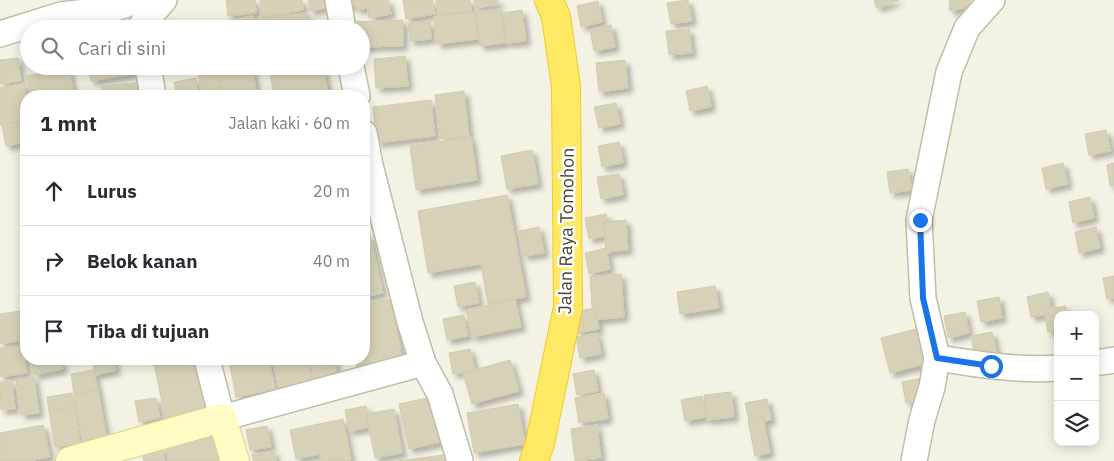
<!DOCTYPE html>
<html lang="id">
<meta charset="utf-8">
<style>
body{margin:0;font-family:"IBM Plex Sans",sans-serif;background:#f2f2f3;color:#2b2b33}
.controls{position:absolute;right:15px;bottom:15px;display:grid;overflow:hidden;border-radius:10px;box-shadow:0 2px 12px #0003}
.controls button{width:45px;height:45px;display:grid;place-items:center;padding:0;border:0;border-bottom:1px solid #e1e1e2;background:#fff;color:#2b2b33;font:25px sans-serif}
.stop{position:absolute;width:15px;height:15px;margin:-11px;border:4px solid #1a73e8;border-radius:50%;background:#fff}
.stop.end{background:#1a73e8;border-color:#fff;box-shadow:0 1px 5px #0008}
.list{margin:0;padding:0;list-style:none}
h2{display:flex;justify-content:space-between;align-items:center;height:65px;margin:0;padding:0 20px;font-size:21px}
h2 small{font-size:16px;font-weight:400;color:#7c7c81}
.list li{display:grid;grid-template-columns:32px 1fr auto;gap:15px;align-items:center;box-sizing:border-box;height:70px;padding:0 20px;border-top:1px solid #e1e1e2}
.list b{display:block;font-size:19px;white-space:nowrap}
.list em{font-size:16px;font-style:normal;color:#7c7c81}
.icon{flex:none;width:28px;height:28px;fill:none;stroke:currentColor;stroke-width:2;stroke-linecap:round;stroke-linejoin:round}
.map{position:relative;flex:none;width:1114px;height:461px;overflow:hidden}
.search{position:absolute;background:#fff;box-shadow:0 2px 12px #0003;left:20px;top:20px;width:350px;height:55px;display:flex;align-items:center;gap:12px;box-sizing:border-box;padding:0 18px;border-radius:28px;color:#7c7c81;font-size:19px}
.panel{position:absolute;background:#fff;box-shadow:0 2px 12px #0003;left:20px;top:90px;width:350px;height:275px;border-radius:20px}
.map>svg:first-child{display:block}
.building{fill:#d7d1b8;stroke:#d3cbab;filter:url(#shadow)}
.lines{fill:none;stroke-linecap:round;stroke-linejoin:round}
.street-casing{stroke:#c1bda6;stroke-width:28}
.secondary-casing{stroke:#d9d38e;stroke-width:30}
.highway-casing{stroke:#efca23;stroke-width:30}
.street{stroke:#fff;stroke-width:25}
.secondary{stroke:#fffcc3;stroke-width:28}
.highway{stroke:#ffe864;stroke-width:28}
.route{stroke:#1a73e8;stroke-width:6}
.labels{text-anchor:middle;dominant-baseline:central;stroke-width:5;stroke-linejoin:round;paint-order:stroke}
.street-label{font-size:18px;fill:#474333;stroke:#fff}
</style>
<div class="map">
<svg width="1114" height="461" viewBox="0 0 1114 461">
<defs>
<filter id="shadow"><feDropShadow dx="4.5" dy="4.5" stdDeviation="2.5" flood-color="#0004"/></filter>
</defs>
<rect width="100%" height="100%" fill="#f4f2e4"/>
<g class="building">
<polygon points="226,0 255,0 256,13 228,16"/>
<polygon points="260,0 302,0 303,10 261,18"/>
<polygon points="308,0 328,0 329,7 310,11"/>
<polygon points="345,0 388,0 391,14 369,18 368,8 357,10 357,5 347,7"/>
<polygon points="403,0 432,0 435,14 406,19"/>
<polygon points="436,0 470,0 471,11 437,14"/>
<polygon points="474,0 498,0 498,4 475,8"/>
<polygon points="688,0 692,21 671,24 667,3"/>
<polygon points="874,0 899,0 877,8"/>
<polygon points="949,0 971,0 972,6 950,11"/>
<polygon points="598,1 602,22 581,27 577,6"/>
<polygon points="501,9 505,43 480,46 476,12"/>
<polygon points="522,10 526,41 507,43 503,13"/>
<polygon points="475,12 478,39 437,44 434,16"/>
<polygon points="306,13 308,29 263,29 261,18"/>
<polygon points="253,16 255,29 220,29 219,22"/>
<polygon points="403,20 403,46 361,47 361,29 351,29 351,22"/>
<polygon points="214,22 215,29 178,29 177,27"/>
<polygon points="430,22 431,39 410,41 408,24"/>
<polygon points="134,24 135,29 107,29"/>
<polygon points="611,25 615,47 594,51 590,30"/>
<polygon points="689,29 692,53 669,55 666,31"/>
<polygon points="405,56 408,86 376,88 374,59"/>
<polygon points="18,58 21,81 0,84 0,60"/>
<polygon points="625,60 628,88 599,92 596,63"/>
<polygon points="48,66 70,66 48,70"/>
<polygon points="88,66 142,66 143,72 91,81"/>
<polygon points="197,66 216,66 221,96 202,96"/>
<polygon points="217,66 252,66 257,96 222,96"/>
<polygon points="284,66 323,66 328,93 310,96 274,96 269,69"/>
<polygon points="69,69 74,96 49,96 48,94 30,96 26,76"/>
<polygon points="196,78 199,96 177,96 174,82"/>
<polygon points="144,82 146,96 102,96 101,86"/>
<polygon points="24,83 26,97 26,120 0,125 0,88"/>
<polygon points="707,86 711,107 690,111 686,91"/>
<polygon points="464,91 469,136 441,139 435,95"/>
<polygon points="431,100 435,136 377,143 373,107"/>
<polygon points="616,103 620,124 599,128 594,107"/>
<polygon points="23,121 26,142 6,146 2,125"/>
<polygon points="1106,130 1111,151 1089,155 1085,134"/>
<polygon points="471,137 477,180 416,190 410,146"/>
<polygon points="619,142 623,163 602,167 598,146"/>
<polygon points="532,150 538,184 507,189 501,156"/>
<polygon points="1063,163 1068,184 1046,189 1042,168"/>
<polygon points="1114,163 1114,185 1110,186 1107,165"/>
<polygon points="908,169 912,190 890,193 887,172"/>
<polygon points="619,174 623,195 601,199 597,177"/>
<polygon points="507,195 526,297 488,304 481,264 428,273 418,211"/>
<polygon points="1090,197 1094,218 1073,223 1069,202"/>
<polygon points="606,214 611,235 589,239 585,218"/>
<polygon points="626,220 628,250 606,252 604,222"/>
<polygon points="539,227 544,253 524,256 519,231"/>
<polygon points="1096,227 1100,248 1079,253 1075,232"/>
<polygon points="370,235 383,293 364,297 364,236"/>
<polygon points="606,248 610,269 589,274 585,253"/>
<polygon points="621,274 624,317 593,320 590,277"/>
<polygon points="1114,276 1114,298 1107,299 1103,278"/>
<polygon points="475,282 479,303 458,307 454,286"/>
<polygon points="715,286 719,308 680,314 677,292"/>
<polygon points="1048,292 1052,314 1031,317 1027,297"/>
<polygon points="999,297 1002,318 981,322 977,301"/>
<polygon points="391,299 402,359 357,367 355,359 364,359 364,304"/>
<polygon points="515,299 521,327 472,337 466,310"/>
<polygon points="1065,306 1067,315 1058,315 1058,330 1048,332 1044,310"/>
<polygon points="595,308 599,329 577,333 573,312"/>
<polygon points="21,311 26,340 0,344 0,314"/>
<polygon points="965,312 969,333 948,338 944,316"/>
<polygon points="464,315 468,336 447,340 443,319"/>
<polygon points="916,329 925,364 890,373 881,338"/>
<polygon points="992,332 997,353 975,357 971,336"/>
<polygon points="597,333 601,354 580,358 576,337"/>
<polygon points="23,346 27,373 0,377 0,348"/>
<polygon points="470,349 475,370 453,374 449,353"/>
<polygon points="30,359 61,359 63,369 34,375"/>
<polygon points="92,359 114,359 116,370 95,375"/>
<polygon points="170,359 196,359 207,410 165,418 154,362"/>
<polygon points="234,359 269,359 275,389 236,397 229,360"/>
<polygon points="273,359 307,359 312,382 279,388"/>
<polygon points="310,359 335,359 337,377 313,380"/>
<polygon points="510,360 519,391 472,404 463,373"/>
<polygon points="93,370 98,390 74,394 71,374"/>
<polygon points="594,370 598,391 577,395 573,374"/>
<polygon points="34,377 39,413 21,415 16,380"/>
<polygon points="923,378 927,399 906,403 902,382"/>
<polygon points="12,381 15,409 1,410 0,382"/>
<polygon points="98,390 107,440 83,445 74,394"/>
<polygon points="731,392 734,417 707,420 704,395"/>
<polygon points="72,393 75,407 49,411 47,397"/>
<polygon points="604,393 608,419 579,423 575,398"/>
<polygon points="436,396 446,441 409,449 399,404"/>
<polygon points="702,396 707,417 685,421 681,400"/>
<polygon points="156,398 160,418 139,422 135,401"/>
<polygon points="767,399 771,420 750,424 745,403"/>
<polygon points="518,404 525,444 474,453 467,413"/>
<polygon points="366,406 371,427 349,431 345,410"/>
<polygon points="75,407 80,443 55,447 49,411"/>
<polygon points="394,409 402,453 375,458 366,414"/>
<polygon points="763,417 770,453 755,456 748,420"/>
<polygon points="343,419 351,460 321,461 320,454 296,459 290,430"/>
<polygon points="43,425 50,457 27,461 0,461 0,433"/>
<polygon points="597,425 601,458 575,461 571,429"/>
<polygon points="267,426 271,447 250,450 246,430"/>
<polygon points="214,431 221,461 169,461 165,444"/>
<polygon points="162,446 165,461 144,461 142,451"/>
<polygon points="274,451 276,461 254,461 252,455"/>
<polygon points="443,455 444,461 398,461 412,459"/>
</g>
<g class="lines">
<g class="street-casing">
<g id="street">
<polyline points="338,0 343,29"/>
<polyline points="141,26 164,0"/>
<polyline points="0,34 61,15 112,9 137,1"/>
<polyline points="148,66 153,96"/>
<polyline points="351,66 357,96"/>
<polyline points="364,133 370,165 410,322 423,363 440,394 460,461"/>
<path d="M937,358c40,6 80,13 121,10"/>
<polyline points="207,359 222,418 423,363"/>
<polyline points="1095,363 1114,360"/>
<polyline points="914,461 922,420 932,387 937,358 923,298 919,220 949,72 967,28 992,0"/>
</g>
</g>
<g class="secondary-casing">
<polyline id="secondary" points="70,461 222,418 235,461"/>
</g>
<g class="highway-casing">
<polyline id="highway" points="534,461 540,443 568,307 566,86 556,17 549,0"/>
</g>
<use href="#street" class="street"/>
<use href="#secondary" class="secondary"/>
<use href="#highway" class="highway"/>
</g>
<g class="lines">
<polyline class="route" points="920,220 923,298 937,358 991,366"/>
</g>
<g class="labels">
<g class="street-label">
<text transform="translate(566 231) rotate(-89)">Jalan Raya Tomohon</text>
</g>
</g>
</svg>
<div class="controls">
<button>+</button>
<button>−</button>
<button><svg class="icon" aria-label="layers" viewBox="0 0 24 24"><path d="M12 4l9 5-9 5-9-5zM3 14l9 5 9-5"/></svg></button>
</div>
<div class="stop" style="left:991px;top:366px"></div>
<div class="stop end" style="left:920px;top:220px"></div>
<div class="search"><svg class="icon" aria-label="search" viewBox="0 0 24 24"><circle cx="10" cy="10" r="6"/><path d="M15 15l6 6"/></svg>Cari di sini</div>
<section class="panel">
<h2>1 mnt<small>Jalan kaki · 60 m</small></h2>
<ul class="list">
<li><svg class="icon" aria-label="ahead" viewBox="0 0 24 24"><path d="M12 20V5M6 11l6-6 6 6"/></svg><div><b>Lurus</b></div><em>20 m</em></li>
<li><svg class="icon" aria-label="right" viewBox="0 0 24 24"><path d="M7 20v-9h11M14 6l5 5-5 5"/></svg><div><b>Belok kanan</b></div><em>40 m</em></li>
<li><svg class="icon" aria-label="arrive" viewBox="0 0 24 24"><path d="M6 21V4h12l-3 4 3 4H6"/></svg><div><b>Tiba di tujuan</b></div></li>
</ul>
</section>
</div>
